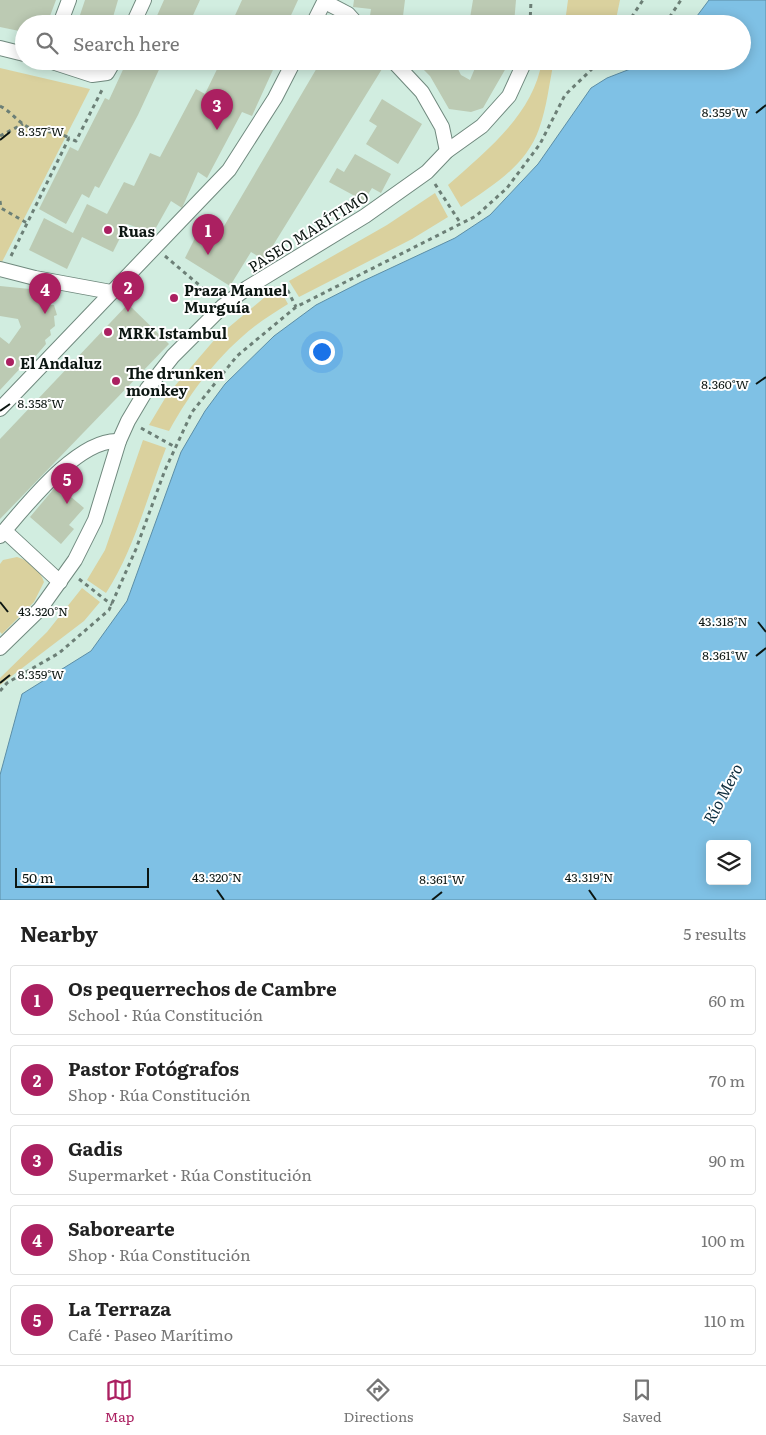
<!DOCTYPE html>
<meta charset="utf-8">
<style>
body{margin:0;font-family:Literata,serif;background:#f6f6f6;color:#222}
.controls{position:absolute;right:15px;bottom:15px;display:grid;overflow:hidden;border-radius:5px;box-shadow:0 2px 12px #0003}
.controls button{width:45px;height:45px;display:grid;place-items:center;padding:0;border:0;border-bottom:1px solid #e0e0e0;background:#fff;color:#222;font:25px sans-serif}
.scale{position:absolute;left:15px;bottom:12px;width:134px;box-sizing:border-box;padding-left:5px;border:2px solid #0c1612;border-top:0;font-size:14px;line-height:18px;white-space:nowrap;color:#0c1612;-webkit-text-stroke:4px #fff;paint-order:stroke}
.you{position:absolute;left:321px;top:351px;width:18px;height:18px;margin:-12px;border:4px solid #fff;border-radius:50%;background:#1a73e8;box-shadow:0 0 0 8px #1a73e833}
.badge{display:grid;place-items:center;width:32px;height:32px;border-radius:50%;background:#ab2061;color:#fff;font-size:16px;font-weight:700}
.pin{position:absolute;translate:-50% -41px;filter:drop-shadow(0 1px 2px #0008)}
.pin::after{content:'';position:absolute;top:26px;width:18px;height:15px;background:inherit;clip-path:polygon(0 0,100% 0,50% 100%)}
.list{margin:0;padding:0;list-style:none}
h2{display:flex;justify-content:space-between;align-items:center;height:65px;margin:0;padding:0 20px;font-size:21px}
h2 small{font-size:16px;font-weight:400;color:#767676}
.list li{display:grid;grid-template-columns:32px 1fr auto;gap:15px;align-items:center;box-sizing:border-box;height:70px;margin:0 10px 10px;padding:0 10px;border:1px solid #e0e0e0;border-radius:5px}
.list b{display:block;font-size:19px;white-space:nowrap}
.list p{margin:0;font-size:16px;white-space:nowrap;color:#767676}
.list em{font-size:16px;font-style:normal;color:#767676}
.icon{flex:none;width:28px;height:28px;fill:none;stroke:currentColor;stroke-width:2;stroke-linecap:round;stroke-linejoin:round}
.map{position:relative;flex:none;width:766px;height:900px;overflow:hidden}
.search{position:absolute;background:#fff;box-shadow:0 2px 12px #0003;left:15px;right:15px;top:15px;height:55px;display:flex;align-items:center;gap:12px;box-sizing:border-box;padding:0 18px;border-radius:28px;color:#767676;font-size:19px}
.sheet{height:465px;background:#fff}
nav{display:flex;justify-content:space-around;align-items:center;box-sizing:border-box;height:70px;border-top:1px solid #e0e0e0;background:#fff;font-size:14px;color:#767676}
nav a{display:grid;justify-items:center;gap:2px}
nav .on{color:#ab2061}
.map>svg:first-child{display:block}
.green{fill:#dad19e}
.water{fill:#7fc1e5;stroke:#5c8ea6;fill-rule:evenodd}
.building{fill:#bccab3}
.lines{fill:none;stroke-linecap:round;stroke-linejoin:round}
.street-casing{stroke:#70897e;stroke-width:16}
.path{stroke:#6c7f76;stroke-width:3;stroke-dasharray:4 4;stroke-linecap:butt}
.street{stroke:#fff;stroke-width:14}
.ticks{fill:none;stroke:#0c1612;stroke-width:2}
.poi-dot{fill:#ab2061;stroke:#fff;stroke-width:2}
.labels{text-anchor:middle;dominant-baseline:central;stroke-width:4;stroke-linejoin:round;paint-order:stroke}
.poi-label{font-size:15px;font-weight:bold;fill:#0c1612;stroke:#fff;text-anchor:start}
.street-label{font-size:15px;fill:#0c1612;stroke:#fff}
.water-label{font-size:16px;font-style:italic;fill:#0e2d3d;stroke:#fff}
.ticks-label{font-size:12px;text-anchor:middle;fill:#0c1612;stroke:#fff;stroke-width:4;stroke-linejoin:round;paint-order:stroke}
</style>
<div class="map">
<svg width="766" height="900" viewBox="0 0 766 900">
<rect width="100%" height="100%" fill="#d1ede0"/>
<g class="green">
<polygon points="568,0 620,0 615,24 566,15"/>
<path d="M542,61h12c-5,23 -7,46 -15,68 -13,37 -47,57 -78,78l-13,-22c38,-34 85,-70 94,-124z"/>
<polygon points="0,68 90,89 2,262 0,261"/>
<polygon points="435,193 448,217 412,239 299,297 289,281 387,225"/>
<path d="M278,286l10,18c-11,7 -23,14 -33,22 -36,28 -64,65 -86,105l-20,-6 18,-30 49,-57z"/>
<path d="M143,440l23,8c-19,49 -32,102 -60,145l-19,-13 18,-30z"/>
<path d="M17,557c12,3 23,13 27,25l-10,20 -32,32 -2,-2v-68l3,-4z"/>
<polygon points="82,588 100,602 84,621 0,685 0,678 47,632"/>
</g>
<path class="water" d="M709,0h57v900h-766v-125l22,-81 69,-43 36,-50 54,-149 24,-41 20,-27 49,-48 42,-31 45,-23 94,-44 35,-23 48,-51 53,-76 16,-10 44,-17h91v-37h-51zM710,844h37v37h-37z"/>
<g class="building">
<polygon points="0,0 56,0 47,24 24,24 24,32 0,27"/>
<polygon points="85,0 118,0 111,24 77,24"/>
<polygon points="164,0 200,0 189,24 145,24 149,15 156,18"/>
<polygon points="242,0 298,0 287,24 236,24 232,22"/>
<polygon points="354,0 405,0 402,24 369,22 371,9 353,7"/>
<polygon points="473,0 516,0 514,24 469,24"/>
<polygon points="127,61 163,61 138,115 99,188 95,186 89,198 82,194 66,224 39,209 70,147 78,151 105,98 109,100"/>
<polygon points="221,61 277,61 252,116 242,112 207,178 198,172 182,208 171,201 153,233 127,224 113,252 82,237 67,269 29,250 44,218 73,233 87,204 107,214 124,182 134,186 150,153 160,157 196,89 205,94"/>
<polygon points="321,61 370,61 382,69 264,260 251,252 230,286 185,258 203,222 220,233"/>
<polygon points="415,61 454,61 461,75 470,80 478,61 510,61 483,108 471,112 449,109 430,76"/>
<polygon points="382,99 422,124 398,164 366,144 377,126 369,121"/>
<polygon points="355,154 391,174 381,193 372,188 364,201 329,182 337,168 344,172"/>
<polygon points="0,286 30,289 30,293 37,294 40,298 48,299 51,305 54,305 57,315 54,316 55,326 50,330 51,335 45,340 46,344 29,364 27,361 0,390 0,337 9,344 21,327 18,319 0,316"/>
<polygon points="128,304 169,344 0,519 0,439"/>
<polygon points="57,485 84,508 69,525 74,529 61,544 30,517"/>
</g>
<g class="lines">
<g class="street-casing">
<g id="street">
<polyline points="325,2 348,14 357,24"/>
<polyline points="60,24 69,0"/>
<polyline points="133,24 144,0"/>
<polyline points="313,24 325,0"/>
<polyline points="0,48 24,54"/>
<polyline points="49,61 92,75 107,73 114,61"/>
<polyline points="393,61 422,92 442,127 447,151"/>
<polyline points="0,269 35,278 111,292"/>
<polyline points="0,409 229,170 275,98 294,61"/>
<polyline points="5,531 60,582"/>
<path d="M0,536c25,-29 78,-98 119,-95"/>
<polyline points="0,648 40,609 75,560 95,520 119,441 128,421 147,389 173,356 223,306 247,288 365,216 427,172 447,151 482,126 509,96 525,61"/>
</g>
</g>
<g class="path">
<polyline points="530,24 531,0"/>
<polyline points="627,24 643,0"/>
<polyline points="665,24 681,0"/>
<path d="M0,106c11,5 18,17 30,22 13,5 25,2 39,10"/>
<polyline points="0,136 23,124"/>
<polyline points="435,184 461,224"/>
<polyline points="0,201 1,208 27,223"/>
<polyline points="11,256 69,138 76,141 103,88"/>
<polyline points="165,256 212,296"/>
<polyline points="284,283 296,307"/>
<polyline points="141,428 175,447"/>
<polyline points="79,579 112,605"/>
<polyline points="0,691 7,683 59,653 109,610 136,549 165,470 192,412 237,356 296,307 476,216 507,188 540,144 565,95 593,68 611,61"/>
</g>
<use href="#street" class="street"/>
</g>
<path class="ticks" d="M756,113l10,-8M0,140l10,-8M756,384l10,-7M0,411l10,-7M0,602l8,10M758,622l8,10M756,656l10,-8M0,683l10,-8M217,890l7,10M589,890l7,10M432,900l10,-8"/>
<g class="poi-dot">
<circle cx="108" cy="230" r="5"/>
<circle cx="174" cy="298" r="5"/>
<circle cx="108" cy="332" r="5"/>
<circle cx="10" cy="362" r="5"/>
<circle cx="116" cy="381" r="5"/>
</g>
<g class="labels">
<g class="poi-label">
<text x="118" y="230">Ruas</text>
<text x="184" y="289">Praza Manuel<tspan x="184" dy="17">Murguía</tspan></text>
<text x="118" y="332">MRK Istambul</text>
<text x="20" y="362">El Andaluz</text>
<text x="126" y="372">The drunken<tspan x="126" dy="17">monkey</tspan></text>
</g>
<g class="street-label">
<text transform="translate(308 231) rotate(-32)">PASEO MARÍTIMO</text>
</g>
<g class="water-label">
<text transform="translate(722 793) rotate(-62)">Río Mero</text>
</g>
</g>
<g class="ticks-label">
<text x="725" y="117">8.359°W</text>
<text x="41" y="136">8.357°W</text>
<text x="725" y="389">8.360°W</text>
<text x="41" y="408">8.358°W</text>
<text x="43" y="616">43.320°N</text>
<text x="723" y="626">43.318°N</text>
<text x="725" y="660">8.361°W</text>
<text x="41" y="679">8.359°W</text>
<text x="217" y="882">43.320°N</text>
<text x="589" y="882">43.319°N</text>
<text x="442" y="884">8.361°W</text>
</g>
</svg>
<div class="controls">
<button><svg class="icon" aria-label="layers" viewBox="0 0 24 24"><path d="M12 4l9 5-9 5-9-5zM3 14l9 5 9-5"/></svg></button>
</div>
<div class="scale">50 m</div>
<div class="you"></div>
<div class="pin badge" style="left:208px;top:255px">1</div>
<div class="pin badge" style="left:128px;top:312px">2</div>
<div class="pin badge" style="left:217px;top:130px">3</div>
<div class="pin badge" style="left:45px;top:314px">4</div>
<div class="pin badge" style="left:67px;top:504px">5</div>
<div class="search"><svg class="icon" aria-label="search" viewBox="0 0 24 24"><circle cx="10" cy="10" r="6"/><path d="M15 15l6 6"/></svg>Search here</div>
</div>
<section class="sheet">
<h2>Nearby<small>5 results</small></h2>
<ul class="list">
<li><span class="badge">1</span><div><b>Os pequerrechos de Cambre</b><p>School · Rúa Constitución</p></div><em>60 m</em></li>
<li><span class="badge">2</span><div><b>Pastor Fotógrafos</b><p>Shop · Rúa Constitución</p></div><em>70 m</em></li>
<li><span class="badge">3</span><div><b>Gadis</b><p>Supermarket · Rúa Constitución</p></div><em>90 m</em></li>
<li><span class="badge">4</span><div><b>Saborearte</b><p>Shop · Rúa Constitución</p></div><em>100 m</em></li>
<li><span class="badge">5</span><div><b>La Terraza</b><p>Café · Paseo Marítimo</p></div><em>110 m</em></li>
</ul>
</section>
<nav>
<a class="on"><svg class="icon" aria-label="map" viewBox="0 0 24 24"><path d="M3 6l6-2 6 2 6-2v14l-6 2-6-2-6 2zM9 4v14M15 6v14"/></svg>Map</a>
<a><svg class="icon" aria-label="directions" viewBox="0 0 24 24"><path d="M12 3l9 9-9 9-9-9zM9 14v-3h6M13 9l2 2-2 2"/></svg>Directions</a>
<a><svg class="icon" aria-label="saved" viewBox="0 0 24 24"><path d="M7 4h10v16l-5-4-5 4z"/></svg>Saved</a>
</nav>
